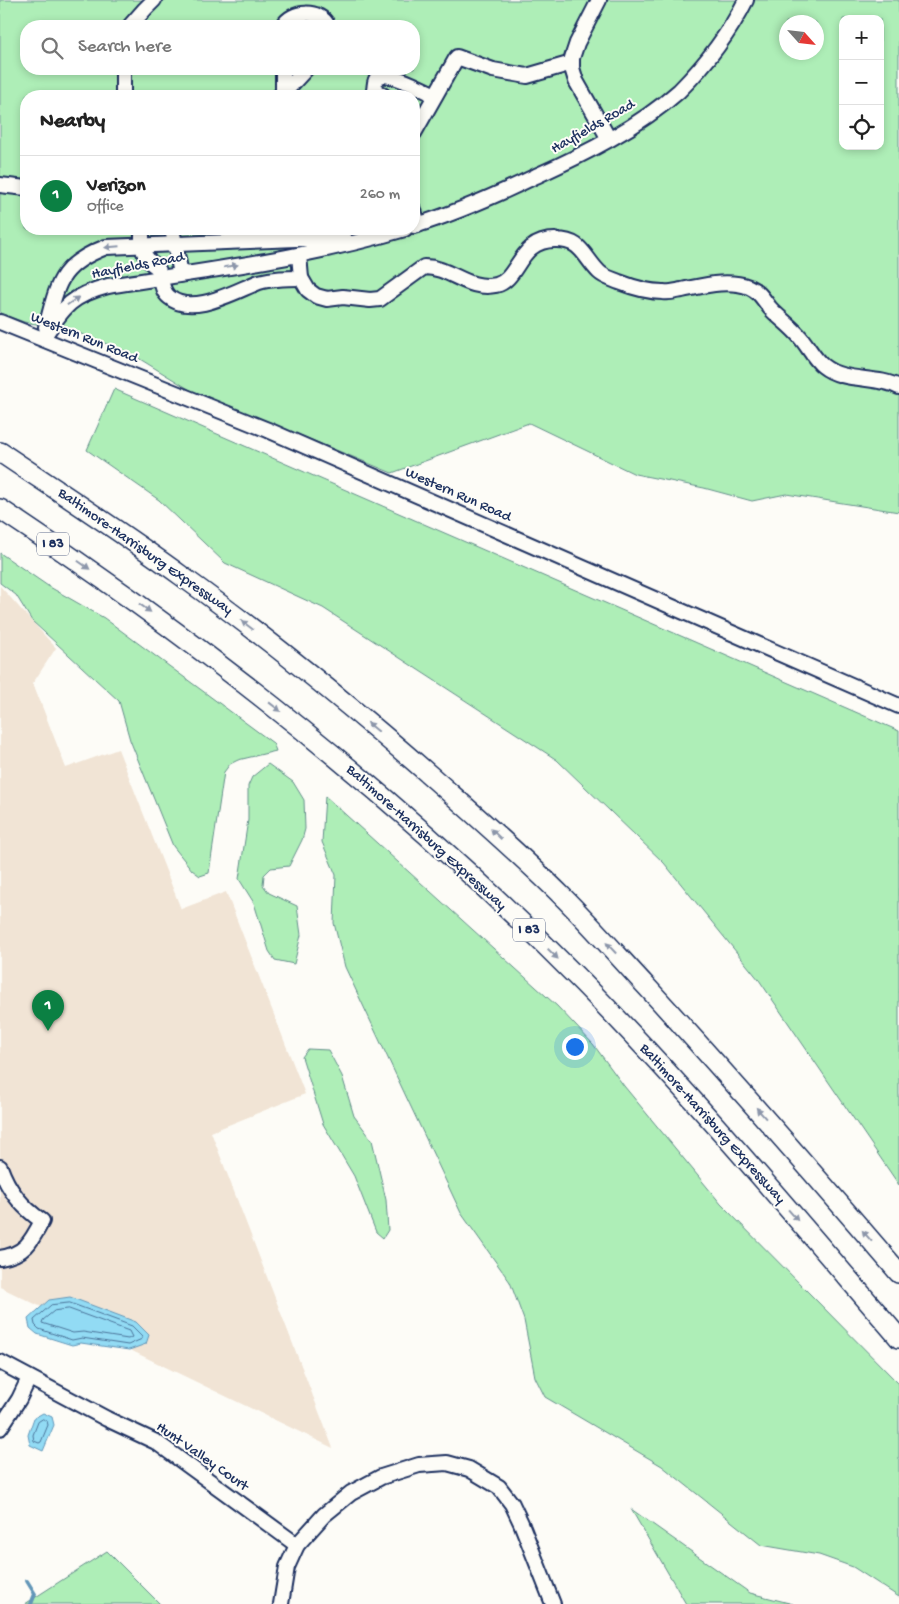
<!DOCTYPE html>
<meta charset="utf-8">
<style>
body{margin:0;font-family:"Gochi Hand",sans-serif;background:#f2f2f2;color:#222}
.controls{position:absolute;right:15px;top:15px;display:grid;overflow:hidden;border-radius:10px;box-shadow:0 2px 8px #0003}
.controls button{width:45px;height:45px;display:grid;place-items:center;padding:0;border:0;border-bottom:1px solid #e0e0e0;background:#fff;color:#222;font:25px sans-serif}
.compass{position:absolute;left:779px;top:15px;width:45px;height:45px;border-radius:50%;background:#fff;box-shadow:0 2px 8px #0003;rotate:117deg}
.you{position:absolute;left:574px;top:1046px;width:18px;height:18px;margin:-12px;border:4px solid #fff;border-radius:50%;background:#1a73e8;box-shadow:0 0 0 8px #1a73e833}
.badge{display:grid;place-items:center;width:32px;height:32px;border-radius:50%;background:#0b8043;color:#fff;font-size:16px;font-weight:700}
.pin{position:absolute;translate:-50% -41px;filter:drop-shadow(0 1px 2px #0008)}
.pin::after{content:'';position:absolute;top:26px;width:18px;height:15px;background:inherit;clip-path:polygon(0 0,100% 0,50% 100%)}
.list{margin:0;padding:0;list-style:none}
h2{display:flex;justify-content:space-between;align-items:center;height:65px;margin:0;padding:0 20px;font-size:21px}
h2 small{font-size:16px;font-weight:400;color:#767676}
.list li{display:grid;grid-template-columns:32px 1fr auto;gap:15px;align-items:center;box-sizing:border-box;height:80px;padding:0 20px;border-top:1px solid #e0e0e0}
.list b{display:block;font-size:19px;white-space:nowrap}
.list p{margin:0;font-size:16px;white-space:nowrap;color:#767676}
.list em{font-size:16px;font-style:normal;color:#767676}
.icon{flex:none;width:28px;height:28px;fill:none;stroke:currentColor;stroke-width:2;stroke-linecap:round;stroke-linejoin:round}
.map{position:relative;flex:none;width:899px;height:1604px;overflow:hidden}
.search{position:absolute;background:#fff;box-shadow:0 2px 8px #0003;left:20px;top:20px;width:400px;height:55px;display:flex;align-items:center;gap:12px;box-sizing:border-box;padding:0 18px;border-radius:20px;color:#767676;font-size:19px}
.panel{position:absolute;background:#fff;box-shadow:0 2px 8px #0003;left:20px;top:90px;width:400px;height:145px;border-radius:20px}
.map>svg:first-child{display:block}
.built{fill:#f1e4d5}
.green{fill:#aeeeb7;stroke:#648e8a;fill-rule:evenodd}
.water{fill:#92dbf4;stroke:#6296b8}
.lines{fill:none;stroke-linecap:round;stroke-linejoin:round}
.shore{stroke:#4b749a;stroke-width:1}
.stream{stroke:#6296b8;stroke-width:4}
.minor-casing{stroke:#1b2f5e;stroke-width:18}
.highway-casing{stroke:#1b2f5e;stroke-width:22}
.minor{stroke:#fdfcf7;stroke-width:14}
.highway{stroke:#fdfcf7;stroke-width:19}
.oneway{fill:#8c96aa}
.labels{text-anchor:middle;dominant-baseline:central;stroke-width:4;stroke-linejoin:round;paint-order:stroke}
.shield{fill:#fdfcf7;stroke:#5f6c8c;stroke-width:1}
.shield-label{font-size:14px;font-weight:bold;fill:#1b2f5e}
.street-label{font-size:15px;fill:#1b2f5e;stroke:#fdfcf7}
</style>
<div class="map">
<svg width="899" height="1604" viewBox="0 0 899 1604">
<rect width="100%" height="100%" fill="#fdfcf7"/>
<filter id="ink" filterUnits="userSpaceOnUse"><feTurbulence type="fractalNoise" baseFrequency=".02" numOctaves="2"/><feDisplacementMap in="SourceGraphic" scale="10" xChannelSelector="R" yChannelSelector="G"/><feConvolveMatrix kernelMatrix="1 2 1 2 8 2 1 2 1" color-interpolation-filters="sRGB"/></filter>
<g filter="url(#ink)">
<polygon class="built" points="0,586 56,648 33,683 66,768 118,749 181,909 226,892 305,1094 211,1132 333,1448 0,1287"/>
<g class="green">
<path d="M0,0h899v512l-113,-18 -34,7 -48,-13 -69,-14 -106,-51 -137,50 -90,-37 -44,-16 -66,-29 -62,-38 -59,-23 -47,-8 -24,-9zM843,19h37v127h-37zM786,22h30v30h-30zM26,26h388v43h-388zM26,96h388v133h-388z"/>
<polygon points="114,389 899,731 899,1185 759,980 664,863 557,760 323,608 225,563 159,500 87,450"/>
<polygon points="0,553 48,586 104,618 273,743 276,751 238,760 230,764 224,772 209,873 200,876 192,870 173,846 130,740 119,701 32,621 16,595 0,583"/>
<polygon points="268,764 293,782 304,800 305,829 302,840 289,866 271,868 264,875 263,885 269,893 297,906 301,935 294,964 275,960 269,951 254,903 239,879 248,820 248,786 252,777"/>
<polygon points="325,796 557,1006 593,1044 624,1086 721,1204 899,1384 899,1597 853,1567 819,1555 761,1545 662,1466 545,1397 535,1377 524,1320 510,1282 461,1213 345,967 334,923 336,875 322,842"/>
<polygon points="308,1049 328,1050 342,1076 354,1116 372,1140 386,1200 388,1230 383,1238 376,1232 354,1176 323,1124 302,1057"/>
<polygon points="631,1509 750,1593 793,1604 686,1604"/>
<polygon points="107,1551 160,1604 25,1604"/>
</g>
<g class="water">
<polygon points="70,1297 136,1322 149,1335 146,1344 129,1350 81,1343 72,1345 37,1334 30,1328 28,1319 49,1300"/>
<polygon points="43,1413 52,1417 54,1425 43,1451 30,1445 28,1435 34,1418"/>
</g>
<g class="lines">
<g class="shore">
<polygon points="70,1303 132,1326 142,1336 142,1339 128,1345 82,1338 72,1340 39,1329 35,1325 34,1320 51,1305"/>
<polygon points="69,1309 129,1331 132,1337 128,1339 83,1332 73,1333 42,1323 43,1320 54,1311"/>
<polygon points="43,1419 47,1421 48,1425 41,1442 39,1443 34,1441 33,1435 38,1422"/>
</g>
<polyline class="stream" points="27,1581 35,1594 31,1604"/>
<g class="minor-casing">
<g id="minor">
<polyline points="599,0 577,43 572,58 572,68 576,81 609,139"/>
<polyline points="130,26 145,9 154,0"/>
<path d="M283,26c9,-16 37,-17 45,0"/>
<polyline points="123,69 123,96"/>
<polyline points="283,69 283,94"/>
<polyline points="279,96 283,94 306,69"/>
<path d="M384,96l-10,-6c1,-4 0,-9 3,-12 9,-9 47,12 58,17"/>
<polyline points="414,133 457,57 493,70 527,76 572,63"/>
<polyline points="0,185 26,188"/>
<polyline points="414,210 418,225"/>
<path d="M414,226c42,-13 83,-31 122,-50 49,-22 103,-49 143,-85 27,-27 50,-57 67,-91"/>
<path d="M142,229c0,12 -1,23 7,32 3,3 7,5 9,8 5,9 2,21 11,28 23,20 66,-6 90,-15 14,-4 28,-4 42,-4"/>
<polyline points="172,229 181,274"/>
<path d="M299,255l2,23 7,12 8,6 11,3 16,-2 27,3 10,-1 44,-32c27,0 43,24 72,18 23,-5 22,-46 60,-45 26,0 27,16 43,32 5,5 13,7 20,10 13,5 30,10 44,10 6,1 13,-1 19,-2 21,-4 45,-11 67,-3 11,5 14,12 21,21 9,10 21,18 30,29 8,9 14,22 23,29 21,17 53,9 76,21"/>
<polyline points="0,322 268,430 899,706"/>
<path d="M46,327c12,-44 13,-62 60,-80l190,-8h49"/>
<path d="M43,338c21,-31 27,-42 65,-52 100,-16 200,-28 297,-57"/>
<path d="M0,1167c8,23 23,41 42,54 -11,21 -17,33 -42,37"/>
<polyline points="0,1362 107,1419 156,1442 297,1545"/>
<polyline points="0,1428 19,1399 29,1378"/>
<polyline points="281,1604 287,1567 297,1545 324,1515 351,1493 381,1477 419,1465 447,1463 469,1469 499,1487 512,1504 521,1523 553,1604"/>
</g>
</g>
<g class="highway-casing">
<g id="highway">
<path d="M0,452c61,41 123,81 183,125 86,62 169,130 249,200 44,39 89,78 131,120 29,29 56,60 84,90 86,94 169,189 252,286"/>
<path d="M0,509c209,138 406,295 583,474 111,113 213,235 316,355"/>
</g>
</g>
<use href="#minor" class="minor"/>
<use href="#highway" class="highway"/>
</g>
<defs><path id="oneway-solid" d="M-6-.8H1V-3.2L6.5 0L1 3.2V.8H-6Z" transform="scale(1.25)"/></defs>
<g class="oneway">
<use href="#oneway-solid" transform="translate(112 247) rotate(175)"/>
<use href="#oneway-solid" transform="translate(231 266) rotate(-9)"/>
<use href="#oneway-solid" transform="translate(73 301) rotate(-35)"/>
<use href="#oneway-solid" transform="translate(84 565) rotate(35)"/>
<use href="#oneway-solid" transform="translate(145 608) rotate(36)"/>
<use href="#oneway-solid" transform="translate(247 625) rotate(-143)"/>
<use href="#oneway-solid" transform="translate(275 707) rotate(38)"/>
<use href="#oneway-solid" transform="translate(373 727) rotate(-140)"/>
<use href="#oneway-solid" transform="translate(496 834) rotate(-136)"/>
<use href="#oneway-solid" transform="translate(611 948) rotate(-133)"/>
<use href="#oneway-solid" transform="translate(553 954) rotate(45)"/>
<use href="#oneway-solid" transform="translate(761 1113) rotate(-131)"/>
<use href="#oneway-solid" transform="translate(793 1215) rotate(49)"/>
<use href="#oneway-solid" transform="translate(867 1236) rotate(-131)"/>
</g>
</g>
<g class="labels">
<g class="shield">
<rect x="37" y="532.5" width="32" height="23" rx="4"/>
<rect x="513" y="918.5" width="32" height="23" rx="4"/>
</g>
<g class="shield-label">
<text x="53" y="544">I 83</text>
<text x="529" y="930">I 83</text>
</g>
<g class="street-label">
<text transform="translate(593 127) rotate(-30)">Hayfields Road</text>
<text transform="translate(138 266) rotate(-11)">Hayfields Road</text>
<text transform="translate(84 338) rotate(22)">Western Run Road</text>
<text transform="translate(458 495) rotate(24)">Western Run Road</text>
<text transform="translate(145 552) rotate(35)">Baltimore-Harrisburg Expressway</text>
<text transform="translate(426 838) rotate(42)">Baltimore-Harrisburg Expressway</text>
<text transform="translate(712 1124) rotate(48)">Baltimore-Harrisburg Expressway</text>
<text transform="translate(202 1457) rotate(35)">Hunt Valley Court</text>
</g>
</g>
</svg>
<div class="controls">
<button>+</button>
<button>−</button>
<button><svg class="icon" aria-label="locate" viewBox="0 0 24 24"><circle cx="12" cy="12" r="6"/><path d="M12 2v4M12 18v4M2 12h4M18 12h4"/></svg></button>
</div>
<svg class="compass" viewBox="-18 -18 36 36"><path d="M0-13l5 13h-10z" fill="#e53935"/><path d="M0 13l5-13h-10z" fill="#767676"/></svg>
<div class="you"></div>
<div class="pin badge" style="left:48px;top:1031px">1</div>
<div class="search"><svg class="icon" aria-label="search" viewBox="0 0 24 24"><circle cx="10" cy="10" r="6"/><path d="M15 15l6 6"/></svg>Search here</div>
<section class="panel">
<h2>Nearby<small></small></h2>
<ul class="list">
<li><span class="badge">1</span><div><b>Verizon</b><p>Office</p></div><em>260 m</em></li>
</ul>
</section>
</div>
